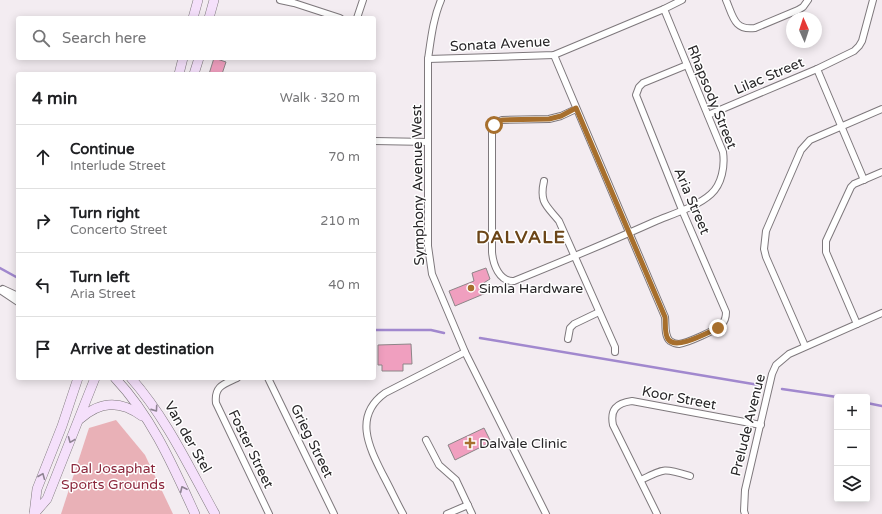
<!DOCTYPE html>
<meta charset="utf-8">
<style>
body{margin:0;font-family:"Varela Round",sans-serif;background:#f2f2f2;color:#202124}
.controls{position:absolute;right:12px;bottom:12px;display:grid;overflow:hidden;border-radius:4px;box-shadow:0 2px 10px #0003}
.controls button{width:36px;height:36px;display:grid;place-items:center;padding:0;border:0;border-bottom:1px solid #e0e0e0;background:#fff;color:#202124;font:20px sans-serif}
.compass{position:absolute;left:786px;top:12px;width:36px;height:36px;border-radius:50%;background:#fff;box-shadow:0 2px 10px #0003;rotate:357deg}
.stop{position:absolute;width:12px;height:12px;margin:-9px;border:3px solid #a76f2d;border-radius:50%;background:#fff}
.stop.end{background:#a76f2d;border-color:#fff;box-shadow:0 1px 4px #0008}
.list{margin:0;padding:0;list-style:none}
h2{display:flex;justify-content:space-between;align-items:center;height:52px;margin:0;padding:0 16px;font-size:17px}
h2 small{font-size:13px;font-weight:400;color:#757577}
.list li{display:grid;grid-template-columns:26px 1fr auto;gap:12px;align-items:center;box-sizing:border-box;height:64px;padding:0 16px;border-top:1px solid #e0e0e0}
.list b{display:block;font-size:15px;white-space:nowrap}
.list p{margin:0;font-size:13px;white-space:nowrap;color:#757577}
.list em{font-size:13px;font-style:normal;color:#757577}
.icon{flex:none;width:22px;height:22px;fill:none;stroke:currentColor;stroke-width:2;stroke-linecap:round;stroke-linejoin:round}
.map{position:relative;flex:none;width:882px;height:514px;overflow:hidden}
.search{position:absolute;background:#fff;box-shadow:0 2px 10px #0003;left:16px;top:16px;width:360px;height:44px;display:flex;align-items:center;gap:10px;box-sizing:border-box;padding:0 14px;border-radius:4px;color:#757577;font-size:15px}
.panel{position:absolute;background:#fff;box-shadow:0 2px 10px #0003;left:16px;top:72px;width:360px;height:308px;border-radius:4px}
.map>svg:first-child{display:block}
.green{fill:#e9b1b7}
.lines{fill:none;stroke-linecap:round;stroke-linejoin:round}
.stream{stroke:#a188ce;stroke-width:2.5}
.building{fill:#f09fbf;stroke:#8d8588}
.minor-casing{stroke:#7e787c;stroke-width:8}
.secondary-casing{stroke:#7e787c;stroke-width:10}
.minor{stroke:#fff;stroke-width:6}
.secondary{stroke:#f5e0fb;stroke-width:9}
.oneway{stroke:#8e8392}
.route{stroke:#a76f2d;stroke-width:5}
.poi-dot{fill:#a76f2d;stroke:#fff;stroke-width:1.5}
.labels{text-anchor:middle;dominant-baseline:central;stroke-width:3;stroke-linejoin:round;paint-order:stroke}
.street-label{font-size:14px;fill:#282628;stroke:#fff}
.poi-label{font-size:14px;fill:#282628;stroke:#fff;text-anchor:start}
.park-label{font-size:14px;fill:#8c283d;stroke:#fff}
.district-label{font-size:18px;font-weight:bold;letter-spacing:1px;fill:#6b4517;stroke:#fff}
</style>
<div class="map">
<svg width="882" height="514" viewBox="0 0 882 514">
<rect width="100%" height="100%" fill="#f3ecf1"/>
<polygon class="green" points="116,420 145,455 173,514 61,514 89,428"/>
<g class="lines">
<g class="stream">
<polyline points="0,268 18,278"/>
<polyline points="374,330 431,330 444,333"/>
<polyline points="480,338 759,385"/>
<polyline points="782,389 837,397"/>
<polyline points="867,403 882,406"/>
</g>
</g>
<g class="building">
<polygon points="214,58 226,62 222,74 209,74"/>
<polygon points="486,268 490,279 482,284 486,293 455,306 449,291 474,281 472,273"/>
<polygon points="411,344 412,364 403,364 403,371 382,371 382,365 378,365 378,345"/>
<polygon points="484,428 491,442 455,460 448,445"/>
</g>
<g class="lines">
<g class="minor-casing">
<g id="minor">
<polyline points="280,0 294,3 340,18"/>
<path d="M441,0c-8,19 -10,39 -13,59v187l4,28 33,78 81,162"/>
<path d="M726,0c7,16 8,31 29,28l43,-18 5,-3 5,-7"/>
<polyline points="357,18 363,0"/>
<path d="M554,55l111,262c1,7 -1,19 5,24 3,2 6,3 9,3 8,-1 38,-14 43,-20 3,-3 4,-7 4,-12l-44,-102 -46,-115 3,-8 4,-4 44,-18"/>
<polyline points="428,59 554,55 664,9 682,0"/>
<polyline points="817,69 864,180"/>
<path d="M576,109l-15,7 -12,3 -47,1c-6,2 -8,4 -10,10v122c1,12 7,30 22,29 47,-19 95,-39 142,-60 17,-7 42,-15 55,-27 11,-10 14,-28 12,-42l-59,-143"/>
<polyline points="708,115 817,69 854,51 859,46 862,41 873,0"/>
<polyline points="374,141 428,142"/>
<path d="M544,181c-5,22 3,25 15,40l56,126v5"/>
<polyline points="3,289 18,296"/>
<polyline points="0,290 18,302"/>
<polyline points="857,324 826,252 826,241 851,187 854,184 882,172"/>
<polyline points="568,339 570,328 574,324 599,312"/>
<polyline points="805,346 766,257 764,249 766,231 801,150 810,140 882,109"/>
<path d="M237,378c-13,6 -23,8 -21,25l53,111"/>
<polyline points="268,378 334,514"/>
<polyline points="426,440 439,465 456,480 472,514"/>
<path d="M641,480c24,-12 23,-12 49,-4"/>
<path d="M403,514c-7,-13 -13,-26 -20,-39 -14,-28 -30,-59 2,-82l80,-41"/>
<polyline points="447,514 468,505"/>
<path d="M657,514l-44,-89c-3,-15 3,-22 19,-24l129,24"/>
<polyline points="745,514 744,511 745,490 772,374 776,365 789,354 882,313"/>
</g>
</g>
<g class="secondary-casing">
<g id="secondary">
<polyline points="193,18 198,0"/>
<polyline points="209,18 214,0"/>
<polyline points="179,74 183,58"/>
<polyline points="194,74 199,58"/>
<path d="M115,378c37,39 58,88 80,136"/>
<path d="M131,378c36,41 58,89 84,136"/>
<path d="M80,419c20,-18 40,-19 62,-3"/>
<polyline points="34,514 47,499 95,378"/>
<polyline points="34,514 37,489 62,426 78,378"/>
</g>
</g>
<use href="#minor" class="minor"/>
<use href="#secondary" class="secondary"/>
</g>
<defs><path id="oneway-chevron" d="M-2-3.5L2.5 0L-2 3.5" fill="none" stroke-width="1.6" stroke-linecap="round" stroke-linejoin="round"/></defs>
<g class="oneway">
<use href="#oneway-chevron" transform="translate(155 409) rotate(55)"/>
<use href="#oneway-chevron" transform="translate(71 440) rotate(112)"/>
<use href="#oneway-chevron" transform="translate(42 476) rotate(-68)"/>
<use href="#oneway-chevron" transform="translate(183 489) rotate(-115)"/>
</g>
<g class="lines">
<path class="route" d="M494,125l3,-3 5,-2 47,-1 12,-3 15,-8 89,209c1,6 -1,16 3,22 8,12 40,-7 50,-11"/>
</g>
<g class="poi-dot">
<circle cx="471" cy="288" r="4"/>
<path d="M468 437h4v4h4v4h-4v4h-4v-4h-4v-4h4z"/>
</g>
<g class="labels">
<g class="street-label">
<text transform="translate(500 44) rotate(-3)">Sonata Avenue</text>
<text transform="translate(769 76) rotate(-23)">Lilac Street</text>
<text transform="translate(712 97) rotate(68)">Rhapsody Street</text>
<text transform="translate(418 185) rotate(-91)">Symphony Avenue West</text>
<text transform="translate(692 201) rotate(67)">Aria Street</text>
<text transform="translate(679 398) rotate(11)">Koor Street</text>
<text transform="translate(748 425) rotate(-76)">Prelude Avenue</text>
<text transform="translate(188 437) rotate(60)">Van der Stel</text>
<text transform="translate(312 441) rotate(64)">Grieg Street</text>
<text transform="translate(251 449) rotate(64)">Foster Street</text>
</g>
<g class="poi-label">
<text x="479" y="288">Simla Hardware</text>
<text x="479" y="443">Dalvale Clinic</text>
</g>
<g class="park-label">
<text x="113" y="468">Dal Josaphat<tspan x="113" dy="16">Sports Grounds</tspan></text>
</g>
<g class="district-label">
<text x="521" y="237">DALVALE</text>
</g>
</g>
</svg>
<div class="controls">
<button>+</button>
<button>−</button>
<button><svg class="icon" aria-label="layers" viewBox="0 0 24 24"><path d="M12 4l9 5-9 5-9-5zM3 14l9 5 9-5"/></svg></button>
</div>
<svg class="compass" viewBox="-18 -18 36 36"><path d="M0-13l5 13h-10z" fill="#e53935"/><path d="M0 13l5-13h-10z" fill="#757577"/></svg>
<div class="stop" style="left:494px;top:125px"></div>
<div class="stop end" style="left:718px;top:328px"></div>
<div class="search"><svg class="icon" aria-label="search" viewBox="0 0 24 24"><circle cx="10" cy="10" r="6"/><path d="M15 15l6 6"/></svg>Search here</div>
<section class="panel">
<h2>4 min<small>Walk · 320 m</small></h2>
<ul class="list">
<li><svg class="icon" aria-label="ahead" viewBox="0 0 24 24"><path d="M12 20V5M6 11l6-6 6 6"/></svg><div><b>Continue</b><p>Interlude Street</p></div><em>70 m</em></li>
<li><svg class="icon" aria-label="right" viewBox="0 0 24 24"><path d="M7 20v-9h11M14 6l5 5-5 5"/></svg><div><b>Turn right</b><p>Concerto Street</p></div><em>210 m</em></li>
<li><svg class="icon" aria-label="left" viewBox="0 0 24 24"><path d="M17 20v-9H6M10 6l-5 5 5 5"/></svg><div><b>Turn left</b><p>Aria Street</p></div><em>40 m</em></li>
<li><svg class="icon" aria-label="arrive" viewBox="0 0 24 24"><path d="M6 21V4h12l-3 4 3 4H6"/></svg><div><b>Arrive at destination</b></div></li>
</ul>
</section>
</div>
